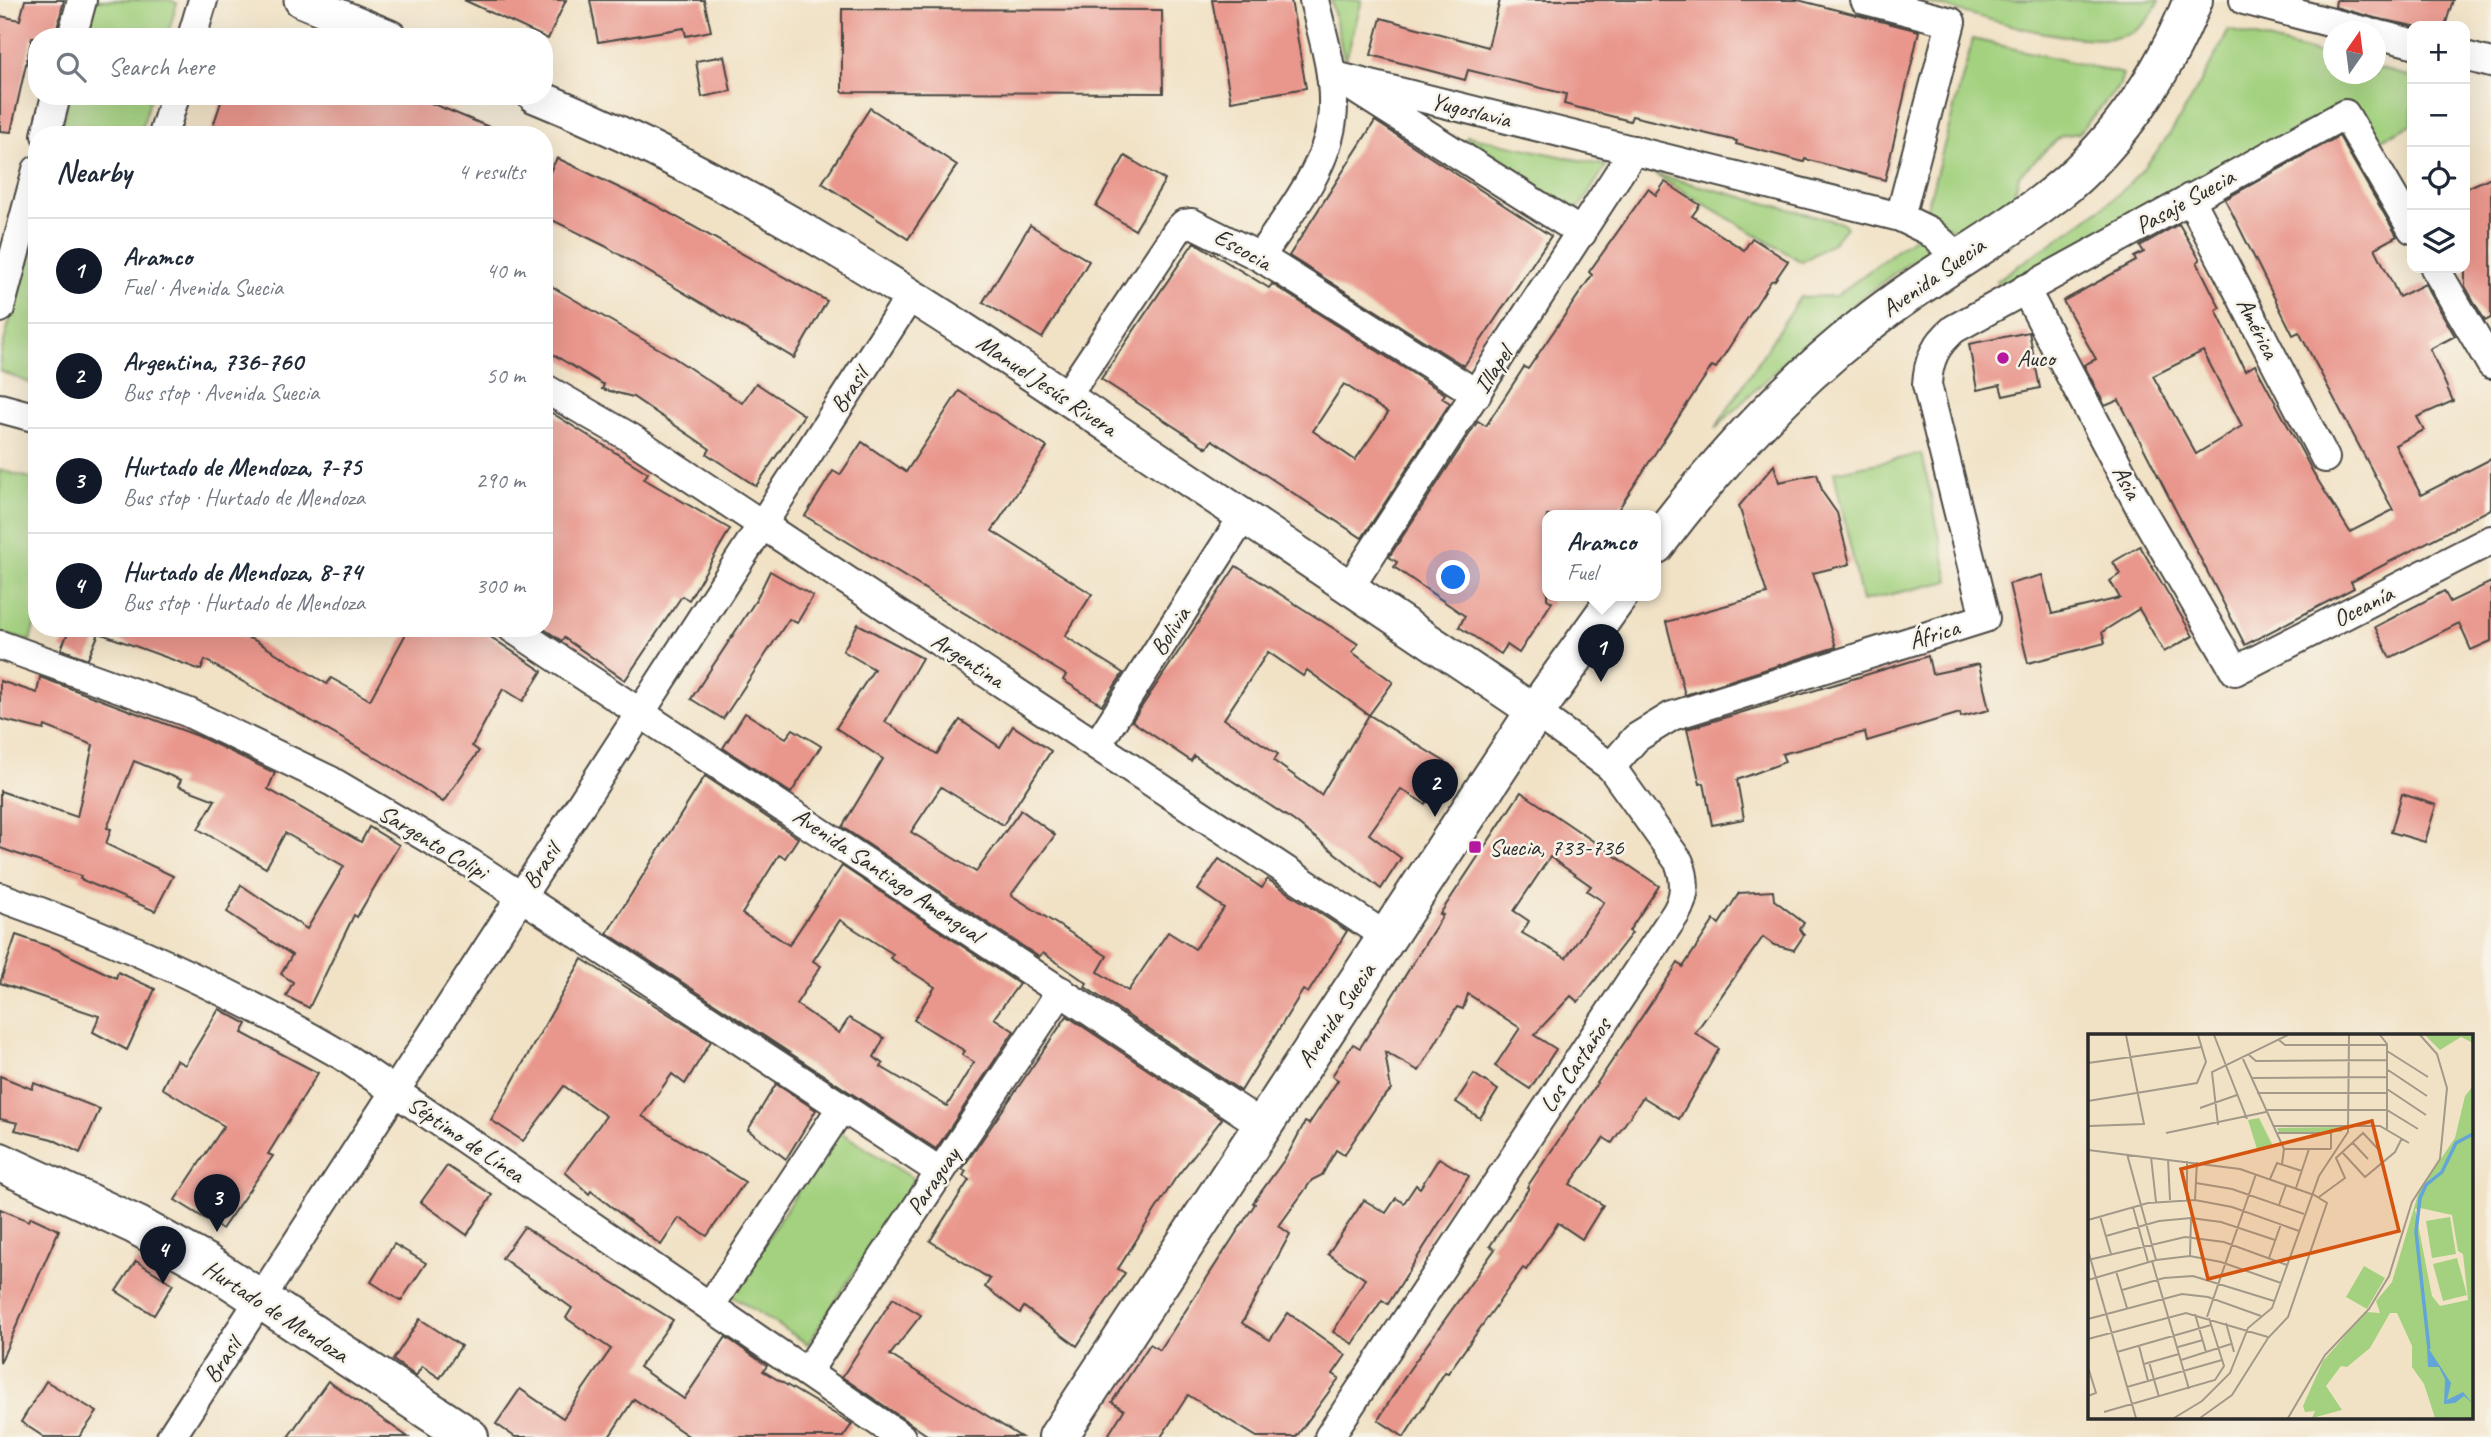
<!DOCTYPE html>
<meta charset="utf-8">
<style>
body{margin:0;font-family:Caveat,sans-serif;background:#f6f6f7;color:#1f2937}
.controls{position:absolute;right:21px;top:21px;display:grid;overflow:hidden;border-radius:14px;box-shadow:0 7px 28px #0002}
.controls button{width:63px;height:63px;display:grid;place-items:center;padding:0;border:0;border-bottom:2px solid #e0e1e3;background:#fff;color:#1f2937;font:35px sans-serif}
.compass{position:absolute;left:2323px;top:21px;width:63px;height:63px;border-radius:50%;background:#fff;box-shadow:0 7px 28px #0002;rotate:14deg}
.you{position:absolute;left:1454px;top:578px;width:24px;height:24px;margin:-18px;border:5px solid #fff;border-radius:50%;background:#1a73e8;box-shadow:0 0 0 10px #1a73e833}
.badge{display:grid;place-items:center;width:46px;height:46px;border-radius:50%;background:#111827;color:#fff;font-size:23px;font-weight:700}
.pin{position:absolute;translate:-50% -58px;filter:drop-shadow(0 2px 4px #0008)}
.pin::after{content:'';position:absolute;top:37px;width:24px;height:21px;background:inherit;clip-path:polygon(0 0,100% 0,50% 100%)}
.popup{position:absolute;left:1542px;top:510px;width:119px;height:91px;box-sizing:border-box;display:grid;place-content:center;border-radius:14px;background:#fff;filter:drop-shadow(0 2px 5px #0005);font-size:23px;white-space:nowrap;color:#747a83}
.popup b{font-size:26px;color:#1f2937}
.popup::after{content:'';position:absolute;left:50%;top:100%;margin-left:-14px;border:14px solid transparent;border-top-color:#fff}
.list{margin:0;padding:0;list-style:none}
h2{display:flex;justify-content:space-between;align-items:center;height:91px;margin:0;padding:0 28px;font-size:30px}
h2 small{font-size:23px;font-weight:400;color:#747a83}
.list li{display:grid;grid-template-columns:46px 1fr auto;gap:21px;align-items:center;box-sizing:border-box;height:105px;padding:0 28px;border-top:2px solid #e0e1e3}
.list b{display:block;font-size:26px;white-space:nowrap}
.list p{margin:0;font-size:23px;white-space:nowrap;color:#747a83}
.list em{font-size:23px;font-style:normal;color:#747a83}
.icon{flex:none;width:38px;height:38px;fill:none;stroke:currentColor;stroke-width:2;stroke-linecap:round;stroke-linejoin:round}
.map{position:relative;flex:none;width:2491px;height:1437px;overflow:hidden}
.search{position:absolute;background:#fff;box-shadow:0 7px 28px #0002;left:28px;top:28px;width:525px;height:77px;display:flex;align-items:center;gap:18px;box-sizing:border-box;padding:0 24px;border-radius:28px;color:#747a83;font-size:26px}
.panel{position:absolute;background:#fff;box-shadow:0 7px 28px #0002;left:28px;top:126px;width:525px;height:511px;border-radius:28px}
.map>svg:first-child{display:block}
.green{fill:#a3d17f;stroke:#677e55;stroke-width:2}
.building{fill:#e9968c;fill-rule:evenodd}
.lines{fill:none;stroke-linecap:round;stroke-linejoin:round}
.minor-casing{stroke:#494642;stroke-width:32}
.tertiary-casing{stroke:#494642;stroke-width:37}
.secondary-casing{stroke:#494642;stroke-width:42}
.minor{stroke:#fff;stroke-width:28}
.tertiary{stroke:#fff;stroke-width:33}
.secondary{stroke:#fff;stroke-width:38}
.poi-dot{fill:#b5179e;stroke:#f7f3e8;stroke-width:2.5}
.labels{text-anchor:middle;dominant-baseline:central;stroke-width:5;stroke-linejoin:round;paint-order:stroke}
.street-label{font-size:24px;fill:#2b2b2b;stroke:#f7f3e8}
.poi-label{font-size:24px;fill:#2b2b2b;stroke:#f7f3e8;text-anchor:start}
.inset-river{fill:none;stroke:#62a5d6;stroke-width:3.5}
.inset-road{fill:none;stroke:#a29988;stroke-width:2}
.view{fill:#d5540f;fill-opacity:0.15;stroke:#d5540f;stroke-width:3.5}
.inset-edge{fill:none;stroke:#2b2b2b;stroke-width:3.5}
</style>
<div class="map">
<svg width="2491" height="1437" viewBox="0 0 2491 1437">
<rect width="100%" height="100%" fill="#f7f3e8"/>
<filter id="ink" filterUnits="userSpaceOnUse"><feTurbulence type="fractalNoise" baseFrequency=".0143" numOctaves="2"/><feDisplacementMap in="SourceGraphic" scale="14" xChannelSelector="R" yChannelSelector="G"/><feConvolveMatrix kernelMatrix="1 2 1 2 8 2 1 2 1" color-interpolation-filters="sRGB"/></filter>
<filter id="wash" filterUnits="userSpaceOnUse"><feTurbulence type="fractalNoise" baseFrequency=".00686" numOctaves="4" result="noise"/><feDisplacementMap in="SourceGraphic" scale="28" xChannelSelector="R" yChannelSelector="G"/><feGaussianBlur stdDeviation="1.57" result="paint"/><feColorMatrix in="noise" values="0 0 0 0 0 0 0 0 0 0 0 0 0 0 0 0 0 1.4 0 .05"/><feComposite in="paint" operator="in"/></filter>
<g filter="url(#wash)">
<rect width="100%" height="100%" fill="#f1e2c6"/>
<g class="green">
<polygon points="95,0 170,0 177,3 167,37 85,37"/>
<polygon points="1331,0 1362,0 1345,63"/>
<path d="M1917,0h242c-6,16 -19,32 -36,36 -51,13 -152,-23 -206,-36z"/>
<path d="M2229,30l104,27 1,17h42v-6l36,9v48l-41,19 -31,-39 -336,191 -8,-15c39,-28 82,-53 119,-84 50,-43 84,-110 114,-167z"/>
<polygon points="1973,39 2123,74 2120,85 2079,133 2061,136 2019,175 2013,199 1958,232 1925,215"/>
<polygon points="69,96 151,96 140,135 59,135"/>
<polygon points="1467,136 1606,166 1575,214 1466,141"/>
<polygon points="1654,174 1842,223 1846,227 1834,242 1802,262"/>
<polygon points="37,218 37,386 0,371 0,357"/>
<path d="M1918,234l11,10 -2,7c-78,51 -146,112 -212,178l85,-132 36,-1z"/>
<polygon points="1922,454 1949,581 1862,601 1834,472"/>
<polygon points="0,470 37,480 37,615 30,641 0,633"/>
<polygon points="837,1130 914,1179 808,1344 731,1295"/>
</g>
<g id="blocks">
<g class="building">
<polygon points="25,0 64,0 55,37 32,37 11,132 0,131 0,16 20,20"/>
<polygon points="464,0 566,0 548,39"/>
<polygon points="590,0 704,0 711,31 686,36 684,28 598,42"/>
<polygon points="1212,0 1291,0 1306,88 1231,101"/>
<polygon points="1500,0 1798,0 1919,31 1885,180 1805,159 1804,162 1736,144 1737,141 1632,116 1630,121 1564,104 1566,94 1468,70 1465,80 1371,55 1381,18 1488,47"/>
<polygon points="2336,0 2453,0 2445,26 2414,26 2375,18 2335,7"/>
<polygon points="842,9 1162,10 1163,93 842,92"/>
<polygon points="724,56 731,91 702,97 696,61"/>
<polygon points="223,96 434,96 431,103 506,134 210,135"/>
<polygon points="870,108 957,165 908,239 822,183"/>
<polygon points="1375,121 1551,236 1464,366 1289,256"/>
<path d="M2339,136l58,100 -22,12 24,49 26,-13 30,52 -25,13 23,52 -36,16 7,13 -29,15 26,50 70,-36v50l-140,73 3,6 -109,57 -126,-245 -14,6 -21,-41 12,-6 -33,-58 73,-40 -2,-4 10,-5 -4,-6 39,-22 21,36 -3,2 23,46 -4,2 29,61 10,-6 59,109 36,58 43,-22 -94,-178 -6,3 -68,-136zM2203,351l39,75 -46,28 -43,-78z"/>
<polygon points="1125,156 1165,180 1135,230 1096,206"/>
<polygon points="557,158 653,204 827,301 794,358 605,246 544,216 544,183"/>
<polygon points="2491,177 2491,318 2485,321 2465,286 2465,189"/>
<polygon points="1665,182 1700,205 1692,216 1744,250 1752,238 1788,261 1775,280 1771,281 1716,368 1712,366 1614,516 1547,516 1547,599 1552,602 1519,653 1507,645 1501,654 1459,627 1465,616 1394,567 1397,562 1389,557 1478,421 1486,426 1524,367 1528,369 1592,275 1589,272 1648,189 1656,195"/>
<polygon points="1030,225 1089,261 1042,338 983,302"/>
<path d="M1194,242l75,46 3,-4 173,110 -3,4 8,5 -88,135 -150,-98 -5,8 -106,-69zM1344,384l44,29 -33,47 -42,-29z"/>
<polygon points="544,282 673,357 742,403 756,383 804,415 756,486 707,454 710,449 633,397 602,389 604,385 544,349"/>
<polygon points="2029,332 2040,388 2003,396 2000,385 1977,390 1969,344"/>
<polygon points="959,391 1047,447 992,531 1092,594 1065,636 1123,673 1102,705 1063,680 1066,675 805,516 833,471 840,475 862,442 906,472"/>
<polygon points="544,408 648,473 644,479 730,529 689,600 682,596 625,680 564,638 562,641 544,629"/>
<polygon points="1774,465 1779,482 1817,474 1823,493 1837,513 1850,564 1813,573 1836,647 1685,695 1666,622 1767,594 1739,506"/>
<polygon points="2140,546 2193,636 2164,652 2139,609 2102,632 2105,643 2028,663 2009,584 2042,575 2052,614 2120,598 2110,581 2120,574 2113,562"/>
<polygon points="1236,566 1358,644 1352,652 1393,682 1369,715 1307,670 1303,676 1268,652 1224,719 1278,754 1274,761 1321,795 1369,715 1450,765 1425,804 1401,789 1369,834 1401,858 1381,889 1294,821 1194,756 1191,761 1132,721"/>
<polygon points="770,571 813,596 797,623 789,619 723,719 691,699 756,600"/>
<polygon points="2491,582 2491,641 2471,650 2459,623 2390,658 2375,627 2444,591 2450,602"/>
<polygon points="858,624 922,658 885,722 937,754 960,720 1000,747 1013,726 1051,751 1003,825 941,787 911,832 976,872 1021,810 1055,835 1011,895 1107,956 1098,972 1128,991 1168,932 1195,949 1224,908 1198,890 1219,859 1262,888 1267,879 1347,931 1308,993 1303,990 1241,1091 1085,987 1087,983 1043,953 1039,957 842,827 883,759 836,728 874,669 843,651"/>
<polygon points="70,628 215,628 254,640 327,684 331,678 370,700 409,628 477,628 542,671 523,701 503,689 472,746 479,751 443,802 390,766 205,660 201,670 99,633 88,659 61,649"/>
<polygon points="1928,656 1932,674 1979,664 1989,710 1961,717 1960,713 1867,741 1865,732 1782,754 1785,762 1737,780 1744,819 1712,825 1704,783 1700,784 1687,729"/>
<polygon points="40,677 198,736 275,773 268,789 361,842 369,827 399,845 357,917 354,915 309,1008 286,996 293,982 281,974 292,955 227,912 241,885 307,929 344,866 285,833 266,868 198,829 215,800 178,786 181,780 134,761 107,828 111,829 106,844 173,876 155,911 80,879 81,876 0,848 0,791 77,817 93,745 45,726 44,730 0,719 0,681 37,693"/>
<polygon points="745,713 786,738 793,729 821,746 791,793 723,748"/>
<path d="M705,776l93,62 -13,20 -6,-3 -37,59 47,31 53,-79 177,118 -25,34 20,13 -78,118 -329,-216zM840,920l53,34 -3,4 45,29 -21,33 51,31 -3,4 12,7 -27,44 -66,-39 2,-3 -9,-7 10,-19 -35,-20 -10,15 -43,-29 25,-38 -8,-5z"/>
<path d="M1521,792l138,94 -30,45 3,2 -54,69 -7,-6 -37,39 22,14 -26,40 -35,-23 25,-38 -52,-34 -5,15 -6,-2 -38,64 -34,-19 6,38 -11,11 -36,54 -8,-5 -14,25 -10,5 -33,46 11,8 -48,89 28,17 18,-27 58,42 -13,19 6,4 -43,59h-39l-69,-42 -27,42h-54l17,-27 -12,-8 38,-58 10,6 95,-146 -2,-1 34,-47 18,-34 4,2 29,-44 -6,-4 21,-32 7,4 83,-133 -3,-1zM1550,857l41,29 -4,5 17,11 -38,56 -44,-25 7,-12 -15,-10z"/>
<polygon points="2402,794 2436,805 2425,842 2391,832"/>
<polygon points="1773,891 1774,900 1804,923 1800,929 1804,935 1794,950 1774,945 1763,937 1695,1033 1719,1049 1679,1119 1643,1097 1612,1143 1604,1138 1570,1184 1603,1205 1582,1239 1558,1223 1526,1270 1523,1268 1448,1373 1445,1372 1404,1437 1378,1420 1409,1370 1495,1249 1490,1246 1529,1188 1527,1187 1678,963 1683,967 1714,920 1719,924 1739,893"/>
<polygon points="16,935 56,949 116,978 118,972 155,989 127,1050 93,1032 99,1016 0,983"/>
<polygon points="582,959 711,1041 685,1084 672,1074 642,1116 745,1182 707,1236 679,1218 661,1245 591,1191 589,1194 565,1172 606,1116 564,1086 523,1141 491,1120"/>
<polygon points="219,1009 247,1024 242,1033 318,1073 268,1154 273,1156 222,1229 175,1200 224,1126 162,1088 176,1060 185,1065"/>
<polygon points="1067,1016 1222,1119 1175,1179 1118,1269 1125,1273 1077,1346 1024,1307 1020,1313 985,1287 990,1279 930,1241 969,1180 963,1176 966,1171 962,1169"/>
<polygon points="1474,1074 1498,1090 1480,1118 1456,1102"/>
<polygon points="0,1076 32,1089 34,1083 100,1109 80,1153 52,1139 15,1130 18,1123 0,1119"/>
<polygon points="776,1084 816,1110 786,1159 748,1130"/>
<polygon points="1439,1158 1469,1176 1388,1304 1382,1300 1353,1344 1333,1332 1365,1279 1328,1254 1364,1200 1386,1213 1396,1198 1404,1203 1416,1185 1420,1188"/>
<polygon points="447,1166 492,1195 467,1235 421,1202"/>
<polygon points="0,1209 29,1221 31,1217 59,1230 0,1363"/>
<polygon points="524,1227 673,1320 639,1367 684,1399 726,1337 767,1366 763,1371 852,1424 843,1437 690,1437 634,1399 609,1437 515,1437 496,1424 520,1389 563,1418 611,1349 566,1318 572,1308 502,1258"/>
<polygon points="394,1244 426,1263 401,1301 371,1282"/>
<polygon points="136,1261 173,1284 154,1315 116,1291"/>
<polygon points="893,1298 921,1315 890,1355 1021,1437 930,1437 842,1377"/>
<polygon points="420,1319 461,1346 440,1378 422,1366 416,1376 393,1360"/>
<polygon points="46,1381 97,1412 79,1437 44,1437 21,1422"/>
<polygon points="328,1381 408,1437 288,1437"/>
</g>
</g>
</g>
<g filter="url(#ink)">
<use href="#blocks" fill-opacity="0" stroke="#494642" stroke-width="2"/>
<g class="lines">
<g class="minor-casing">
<g id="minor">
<polyline points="1865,0 1951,22 1900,217"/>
<polyline points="2244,0 2367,32"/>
<polyline points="2376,34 2412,43"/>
<polyline points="72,37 82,0"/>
<polyline points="192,37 203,0"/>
<polyline points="2465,56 2491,63"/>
<polyline points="1331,75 1900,217 1929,231 1958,257"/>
<polyline points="1357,90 1582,233"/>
<polyline points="46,135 56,96"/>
<polyline points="163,135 175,96"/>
<polyline points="2190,198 2325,458"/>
<path d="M1260,257c30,-45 73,-95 73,-152 1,-35 -11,-71 -19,-105"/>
<polyline points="2435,268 2491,364"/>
<polyline points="2025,289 2142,511 2235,671 2491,540"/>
<polyline points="0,308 37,170"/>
<polyline points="544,388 631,438 1388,938"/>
<polyline points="1066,397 1177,231 1184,224 1192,223 1260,257 1477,394"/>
<polyline points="0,408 37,418"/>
<polyline points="1349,588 1634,150"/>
<polyline points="512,628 1262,1125"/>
<polyline points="0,645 187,712 331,781 470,863 939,1171"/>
<polyline points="1097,745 1243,517"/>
<path d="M1611,767l25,-29 36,-22 313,-98 -58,-233c1,-24 8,-40 27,-56l391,-215 67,115"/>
<path d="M0,897c120,43 233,95 343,159l558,381"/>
<polyline points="710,1306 842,1107"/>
<polyline points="807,1372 1061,991"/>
<polyline points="171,1437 911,295"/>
<path d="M1329,1437l347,-524c10,-17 10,-33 3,-51l-68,-95 -76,-55"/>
</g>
</g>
<g class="tertiary-casing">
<g id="tertiary">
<polyline points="301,0 390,37"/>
<path d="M535,96c209,85 397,211 583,336 139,94 278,187 417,280"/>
</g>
</g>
<g class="secondary-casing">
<g id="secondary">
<path d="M1655,545c61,-81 129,-156 209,-219 57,-46 121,-80 179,-123 69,-51 119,-125 150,-203"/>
<polyline points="0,1162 136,1225 207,1264 469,1437"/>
<polyline points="1058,1437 1535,712 1618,596"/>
</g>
</g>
<use href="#minor" class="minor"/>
<use href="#tertiary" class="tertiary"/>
<use href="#secondary" class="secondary"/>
</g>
</g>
<g class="poi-dot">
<circle cx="2003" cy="358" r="7"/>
<rect x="1468" y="840" width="14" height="14" rx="3.5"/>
</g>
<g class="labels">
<g class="street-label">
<text transform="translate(1471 110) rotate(14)">Yugoslavia</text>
<text transform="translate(2185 201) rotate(-29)">Pasaje Suecia</text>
<text transform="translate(1243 249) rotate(30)">Escocia</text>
<text transform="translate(1933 277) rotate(-35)">Avenida Suecia</text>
<text transform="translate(2258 328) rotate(63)">América</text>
<text transform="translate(1493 370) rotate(-57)">Illapel</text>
<text transform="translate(1047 385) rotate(34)">Manuel Jesús Rivera</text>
<text transform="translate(849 390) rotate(-57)">Brasil</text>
<text transform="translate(2127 482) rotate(62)">Asia</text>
<text transform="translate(2363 606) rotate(-27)">Oceanía</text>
<text transform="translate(1170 631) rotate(-57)">Bolivia</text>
<text transform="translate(1934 634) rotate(-17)">África</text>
<text transform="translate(968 660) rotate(33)">Argentina</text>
<text transform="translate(433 842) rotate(31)">Sargento Colipi</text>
<text transform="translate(541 866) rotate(-57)">Brasil</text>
<text transform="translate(888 875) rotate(34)">Avenida Santiago Amengual</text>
<text transform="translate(1336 1015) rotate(-56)">Avenida Suecia</text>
<text transform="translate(1575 1065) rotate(-56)">Los Castaños</text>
<text transform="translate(466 1139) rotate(34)">Séptimo de Línea</text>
<text transform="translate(933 1181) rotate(-56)">Paraguay</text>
<text transform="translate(276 1311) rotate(33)">Hurtado de Mendoza</text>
<text transform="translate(222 1360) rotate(-56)">Brasil</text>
</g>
<g class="poi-label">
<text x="2017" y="358">Auco</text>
<text x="1489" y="847">Suecia, 733-736</text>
</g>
</g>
<g transform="translate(2088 1034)">
<rect width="385" height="385" fill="#f1e2c6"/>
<path d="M337,1h48v8l-12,-6 -21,13zM385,52v332h-38l-11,-34 -12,-17v-21l-15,-33h-7l-20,35 -23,19 -6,-1 -15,20 16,24 -30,8 3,-7 -10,1 -2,-6 20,-45 43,-49 14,1 -4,-12 16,-19 27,-91 36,-53 10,-42zM332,174l32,7 6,36 5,3 5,46 -28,6 -8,-10 -17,-87zM171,84l14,28 -16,3 -9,-29zM258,93l-5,5h-62l-2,-4zM362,183l6,37 -24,4 -6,-37zM369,224l10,37 -24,6 -10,-37zM276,232l21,12 -18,31 -21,-12z" fill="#a3d17f" fill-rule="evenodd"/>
<path d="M339,312l24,37 -4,17 16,-8 10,12 -9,-8 -9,7 -11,1 1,-25 -6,-12h-11z" fill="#62a5d6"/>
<path class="inset-river" d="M341,315l-13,-117 4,-34 6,-13 16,-13 14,-29 17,-9"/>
<path class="inset-road" d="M126,1l33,84M292,1l7,9v85M191,6l6,5h102M299,17l41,26M161,21l7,6 131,-1M155,25l41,90 -2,15M0,29l114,-16M300,36l39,26M163,44l136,-1M299,55l39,26M169,59h130M0,67l109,-18 9,-21 -8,-27M112,74l37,-13M177,76h122l31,19M130,91l-6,-53 76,-37M1,92l55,-2 -18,-89M185,92h107l29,17M78,99l100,-21M188,99h55v16M264,108l16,17M196,115h47M0,116l152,19 74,26 13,8 -39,114 -20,21 -36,57 -32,23M254,118l23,25 30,-25 7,-14M39,120l29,106M63,123l5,45M80,125l2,41M182,145l7,-16 25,8M108,149l36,6 72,25M208,154l13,-39M231,163l26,-19 -9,-20 27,-25 16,17M99,166v-39M107,166l2,-38M191,171l7,-20M45,173l15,55M12,182l11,38M0,186l60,-17 47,-3 37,7 67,24M18,202l53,-15 32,-3 30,4 54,18M0,216l48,168M102,222l1,-38M181,224l12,-34M0,226l97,-23 39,5 63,23M64,227l37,128M28,237l11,37M0,246l68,-20 34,-4 31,6 60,21M34,256l42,-12 29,-2 81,25M107,280l11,38M119,283l49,-143M0,285l94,-25 26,3 53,19M138,289l8,29M0,305l98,-26 82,24M51,312l9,35M90,313l25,-7M29,318l94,-27M93,326l50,-16M61,328l10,35M56,330l35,-10M0,333l8,26 -8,3M39,353l95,-27M16,378l111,-32 9,-14 -15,-48M86,384l28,-17 28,-28 18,-45 24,-20 47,-132 29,-44 1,-97M200,384l37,-63 44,-46 20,-33 23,-74 28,-43 7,-71 -10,-34 -17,-19"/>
<path class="view" d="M284,87l27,110 -191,48 -27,-110z"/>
<rect width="385" height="385" class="inset-edge"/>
</g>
</svg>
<div class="controls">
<button>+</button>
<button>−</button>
<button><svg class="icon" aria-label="locate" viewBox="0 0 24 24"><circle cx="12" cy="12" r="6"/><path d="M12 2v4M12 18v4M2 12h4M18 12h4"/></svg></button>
<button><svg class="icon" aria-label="layers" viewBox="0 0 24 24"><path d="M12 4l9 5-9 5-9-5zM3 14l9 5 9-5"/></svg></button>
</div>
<svg class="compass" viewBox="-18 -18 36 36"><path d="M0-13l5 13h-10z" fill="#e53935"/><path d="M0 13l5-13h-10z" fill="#747a83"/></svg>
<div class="you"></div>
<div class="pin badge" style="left:1601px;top:682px">1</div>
<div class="popup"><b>Aramco</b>Fuel</div>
<div class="pin badge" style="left:1435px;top:817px">2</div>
<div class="pin badge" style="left:217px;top:1232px">3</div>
<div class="pin badge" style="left:163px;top:1284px">4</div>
<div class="search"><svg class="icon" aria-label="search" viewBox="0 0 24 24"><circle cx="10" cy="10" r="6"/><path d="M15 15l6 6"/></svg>Search here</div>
<section class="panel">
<h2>Nearby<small>4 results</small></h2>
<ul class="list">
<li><span class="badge">1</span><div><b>Aramco</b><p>Fuel · Avenida Suecia</p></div><em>40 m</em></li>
<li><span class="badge">2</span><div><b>Argentina, 736-760</b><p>Bus stop · Avenida Suecia</p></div><em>50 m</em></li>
<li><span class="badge">3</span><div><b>Hurtado de Mendoza, 7-75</b><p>Bus stop · Hurtado de Mendoza</p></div><em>290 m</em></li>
<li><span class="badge">4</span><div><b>Hurtado de Mendoza, 8-74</b><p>Bus stop · Hurtado de Mendoza</p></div><em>300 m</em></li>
</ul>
</section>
</div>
